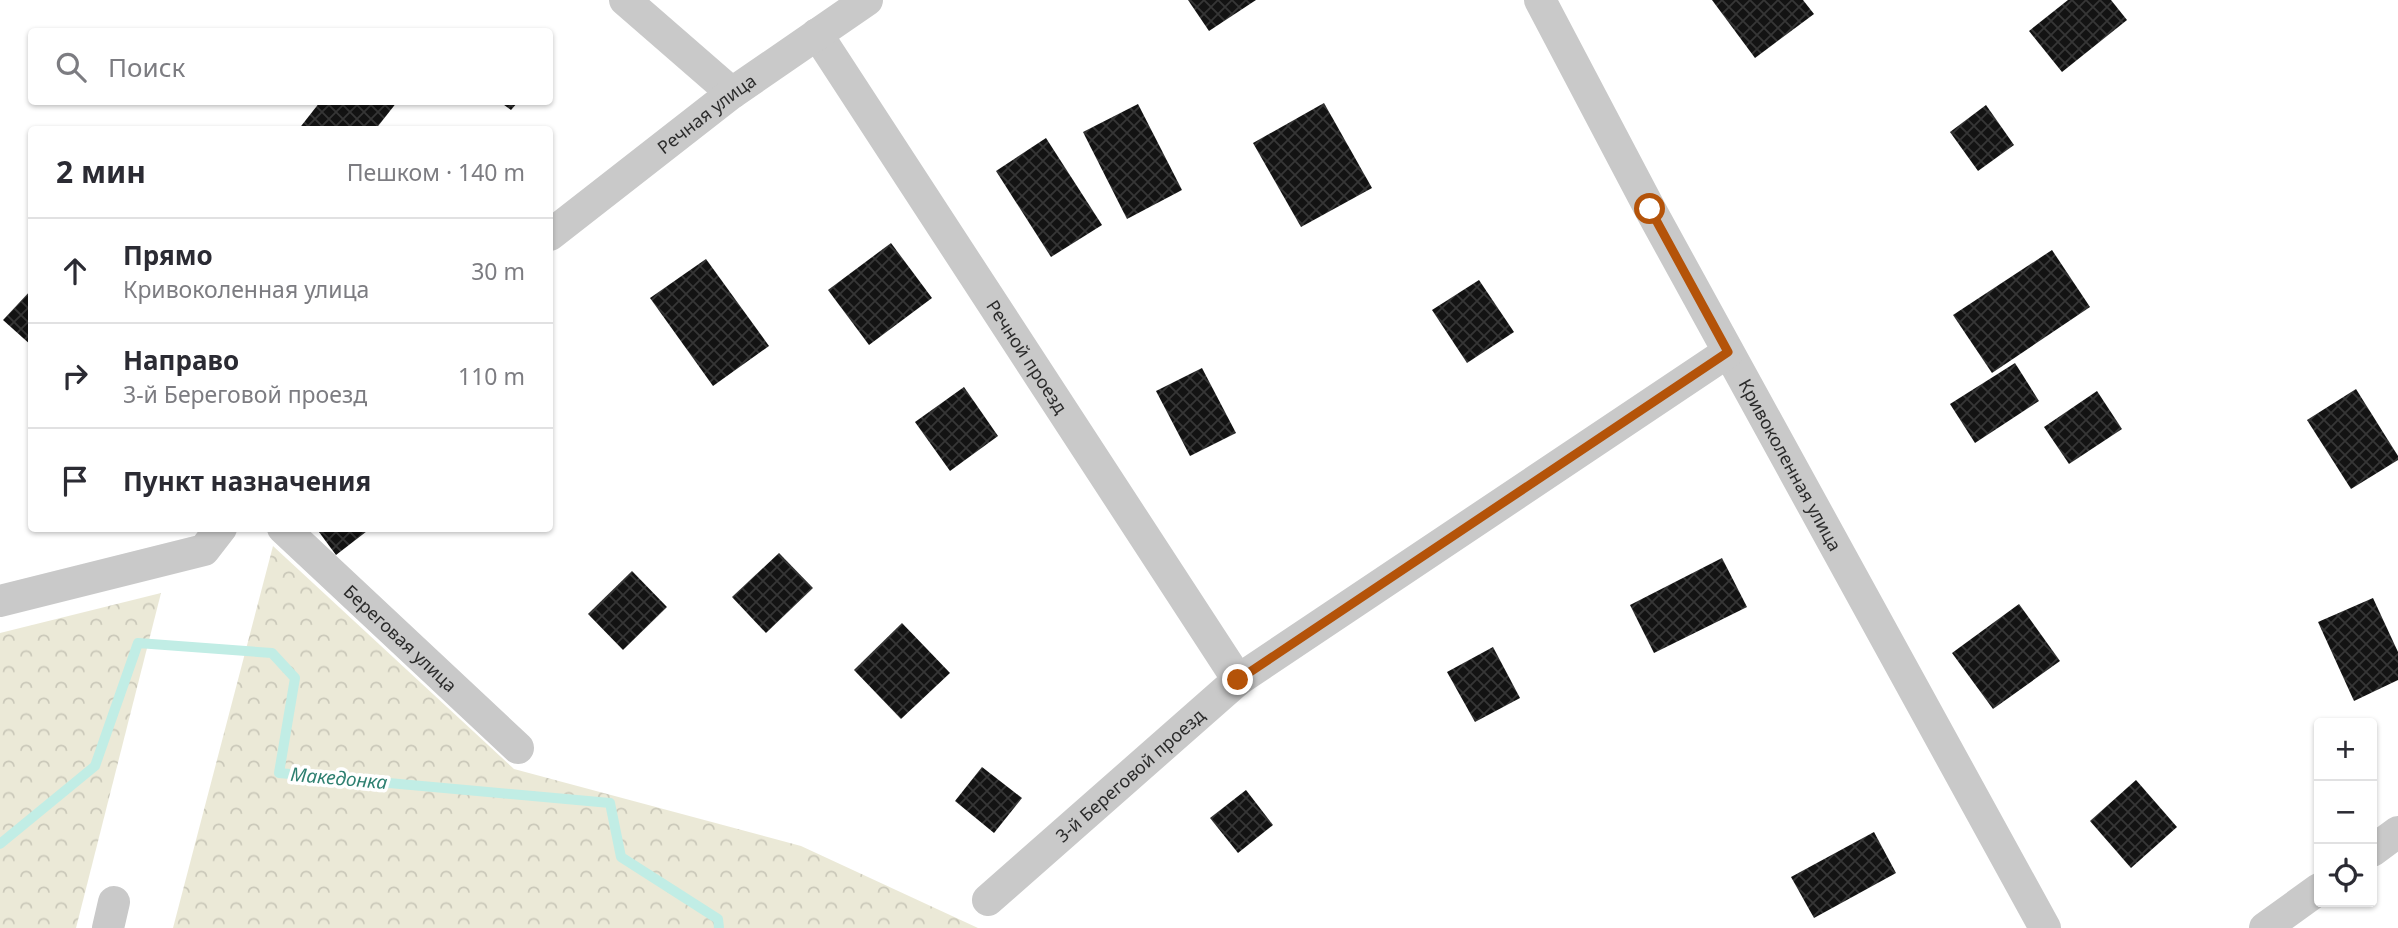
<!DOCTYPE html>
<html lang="ru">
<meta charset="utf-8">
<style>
body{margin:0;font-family:"Noto Sans",sans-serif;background:#f2f2f3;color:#2b2b33}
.controls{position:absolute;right:21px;bottom:21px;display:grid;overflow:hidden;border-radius:7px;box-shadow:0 2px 5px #0004}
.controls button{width:63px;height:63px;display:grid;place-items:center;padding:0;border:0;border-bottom:2px solid #e1e1e2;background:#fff;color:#2b2b33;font:35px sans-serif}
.stop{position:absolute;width:21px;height:21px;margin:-16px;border:5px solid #b45309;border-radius:50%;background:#fff}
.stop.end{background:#b45309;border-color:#fff;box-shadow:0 2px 7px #0008}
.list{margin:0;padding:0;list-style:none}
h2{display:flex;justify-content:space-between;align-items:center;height:91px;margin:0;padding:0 28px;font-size:30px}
h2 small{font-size:23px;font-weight:400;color:#7c7c81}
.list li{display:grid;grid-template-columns:46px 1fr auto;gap:21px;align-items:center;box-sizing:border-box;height:105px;padding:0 28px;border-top:2px solid #e1e1e2}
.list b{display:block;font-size:26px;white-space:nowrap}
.list p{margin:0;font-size:23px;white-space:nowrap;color:#7c7c81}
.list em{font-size:23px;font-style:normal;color:#7c7c81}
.icon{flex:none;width:38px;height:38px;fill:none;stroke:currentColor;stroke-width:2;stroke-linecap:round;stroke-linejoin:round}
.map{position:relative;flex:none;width:2398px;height:928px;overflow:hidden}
.search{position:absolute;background:#fff;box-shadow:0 2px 5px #0004;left:28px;top:28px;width:525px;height:77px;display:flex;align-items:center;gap:18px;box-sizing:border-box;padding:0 24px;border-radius:7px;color:#7c7c81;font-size:26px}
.panel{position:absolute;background:#fff;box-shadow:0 2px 5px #0004;left:28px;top:126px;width:525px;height:406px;border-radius:7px}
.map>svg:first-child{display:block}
.forest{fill:url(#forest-crowns)}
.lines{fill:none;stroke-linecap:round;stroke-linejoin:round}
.stream{stroke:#c1ede5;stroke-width:10}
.building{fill:url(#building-cross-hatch)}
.street{stroke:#c9c9c9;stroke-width:32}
.route{stroke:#b45309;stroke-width:9}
.labels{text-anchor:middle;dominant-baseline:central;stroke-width:7;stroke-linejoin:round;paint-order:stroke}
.street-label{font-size:18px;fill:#2c2c2c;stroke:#fff}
.water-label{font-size:19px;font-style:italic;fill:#2f8071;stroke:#fff}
</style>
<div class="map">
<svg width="2398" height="928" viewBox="0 0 2398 928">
<defs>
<pattern id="forest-crowns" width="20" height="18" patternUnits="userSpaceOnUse" patternTransform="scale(1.75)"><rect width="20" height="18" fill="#ebe9d7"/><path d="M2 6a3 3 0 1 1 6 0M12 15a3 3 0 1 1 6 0" fill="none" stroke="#cac8b9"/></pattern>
<pattern id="building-cross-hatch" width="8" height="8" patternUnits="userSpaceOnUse" patternTransform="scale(1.75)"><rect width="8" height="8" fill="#131313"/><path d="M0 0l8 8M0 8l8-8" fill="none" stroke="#363636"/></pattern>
</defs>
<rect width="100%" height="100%" fill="#fff"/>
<g class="forest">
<polygon points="273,546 514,769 801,846 978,928 173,928"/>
<polygon points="161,593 76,928 0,928 0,633"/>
</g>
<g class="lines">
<polyline class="stream" points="0,844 95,766 138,643 272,653 295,678 279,773 610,803 621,857 718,919 719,928"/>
</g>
<g class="building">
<polygon points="1188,0 1256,0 1209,31"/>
<polygon points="1712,0 1803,0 1814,14 1755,58"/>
<polygon points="2068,0 2111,0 2127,20 2062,72 2029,31"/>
<polygon points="320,102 397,102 375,130 298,130"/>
<polygon points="500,102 518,102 511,110"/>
<polygon points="1324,103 1372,188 1301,227 1253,143"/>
<polygon points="1138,104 1182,190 1127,219 1083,132"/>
<polygon points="1986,105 2014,145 1978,171 1950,132"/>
<polygon points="1046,138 1102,225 1051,257 996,171"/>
<polygon points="891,243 932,298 869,345 828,290"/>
<polygon points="2052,250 2090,307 1992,373 1953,315"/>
<polygon points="706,259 769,346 713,386 650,298"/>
<polygon points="1479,280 1514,332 1467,363 1432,310"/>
<polygon points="32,289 32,346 3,320"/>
<polygon points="2015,363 2039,401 1975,443 1950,404"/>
<polygon points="1202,368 1236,433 1190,456 1156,391"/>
<polygon points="964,387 998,436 950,471 915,422"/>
<polygon points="2356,389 2398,456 2398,460 2351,489 2307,420"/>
<polygon points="2097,391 2122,429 2069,464 2044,427"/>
<polygon points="316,528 371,528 336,555"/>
<polygon points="779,553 813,588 766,633 732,597"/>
<polygon points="1722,558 1747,607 1654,653 1630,605"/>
<polygon points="632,571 667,607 623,650 588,614"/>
<polygon points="2373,598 2398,652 2398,680 2354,701 2318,622"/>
<polygon points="2019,604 2060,661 1993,709 1952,653"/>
<polygon points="902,623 950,673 901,719 854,670"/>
<polygon points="1493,647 1520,698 1475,722 1447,672"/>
<polygon points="982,767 1022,798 994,833 955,801"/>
<polygon points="2136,780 2177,827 2131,868 2090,821"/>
<polygon points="1246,790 1273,825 1238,853 1210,818"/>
<polygon points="1874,832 1896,873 1814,918 1791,877"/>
</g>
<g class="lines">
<g class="street">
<polyline points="625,0 732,93"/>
<path id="s1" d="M1540,0l110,209 395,719"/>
<path id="s2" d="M817,34l421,646"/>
<path id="s3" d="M550,235l182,-142 135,-93"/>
<path id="s4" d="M283,528l235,220"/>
<polyline points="0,601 204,550 221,528"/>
<polyline points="2372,851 2398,832"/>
<path id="s5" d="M988,900l250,-220 490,-328"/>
<polyline points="108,928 114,902"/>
<polyline points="2265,928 2319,889"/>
</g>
</g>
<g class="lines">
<polyline class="route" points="1238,680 1728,352 1650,209"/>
</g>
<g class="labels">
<g class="street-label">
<text stroke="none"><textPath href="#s3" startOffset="198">Речная улица</textPath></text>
<text stroke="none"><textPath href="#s2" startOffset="385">Речной проезд</textPath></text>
<text stroke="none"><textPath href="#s1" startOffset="528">Кривоколенная улица</textPath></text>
<text stroke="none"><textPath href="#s4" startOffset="161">Береговая улица</textPath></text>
<text stroke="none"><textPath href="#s5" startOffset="189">3-й Береговой проезд</textPath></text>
</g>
<g class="water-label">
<text transform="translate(339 778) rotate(5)">Македонка</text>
</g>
</g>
</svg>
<div class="controls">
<button>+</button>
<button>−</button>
<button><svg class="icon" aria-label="locate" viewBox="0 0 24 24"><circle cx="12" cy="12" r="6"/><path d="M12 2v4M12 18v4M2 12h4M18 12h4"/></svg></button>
</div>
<div class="stop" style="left:1650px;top:209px"></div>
<div class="stop end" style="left:1238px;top:680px"></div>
<div class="search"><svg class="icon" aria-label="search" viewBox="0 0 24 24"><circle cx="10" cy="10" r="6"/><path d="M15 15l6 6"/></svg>Поиск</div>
<section class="panel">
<h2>2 мин<small>Пешком · 140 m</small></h2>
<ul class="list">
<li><svg class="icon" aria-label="ahead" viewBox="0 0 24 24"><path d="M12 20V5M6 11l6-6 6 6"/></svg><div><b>Прямо</b><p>Кривоколенная улица</p></div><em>30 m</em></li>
<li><svg class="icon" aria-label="right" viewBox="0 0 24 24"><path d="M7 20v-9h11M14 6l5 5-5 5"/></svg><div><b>Направо</b><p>3-й Береговой проезд</p></div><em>110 m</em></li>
<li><svg class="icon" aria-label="arrive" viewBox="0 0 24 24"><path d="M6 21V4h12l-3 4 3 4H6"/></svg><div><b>Пункт назначения</b></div></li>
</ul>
</section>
</div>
